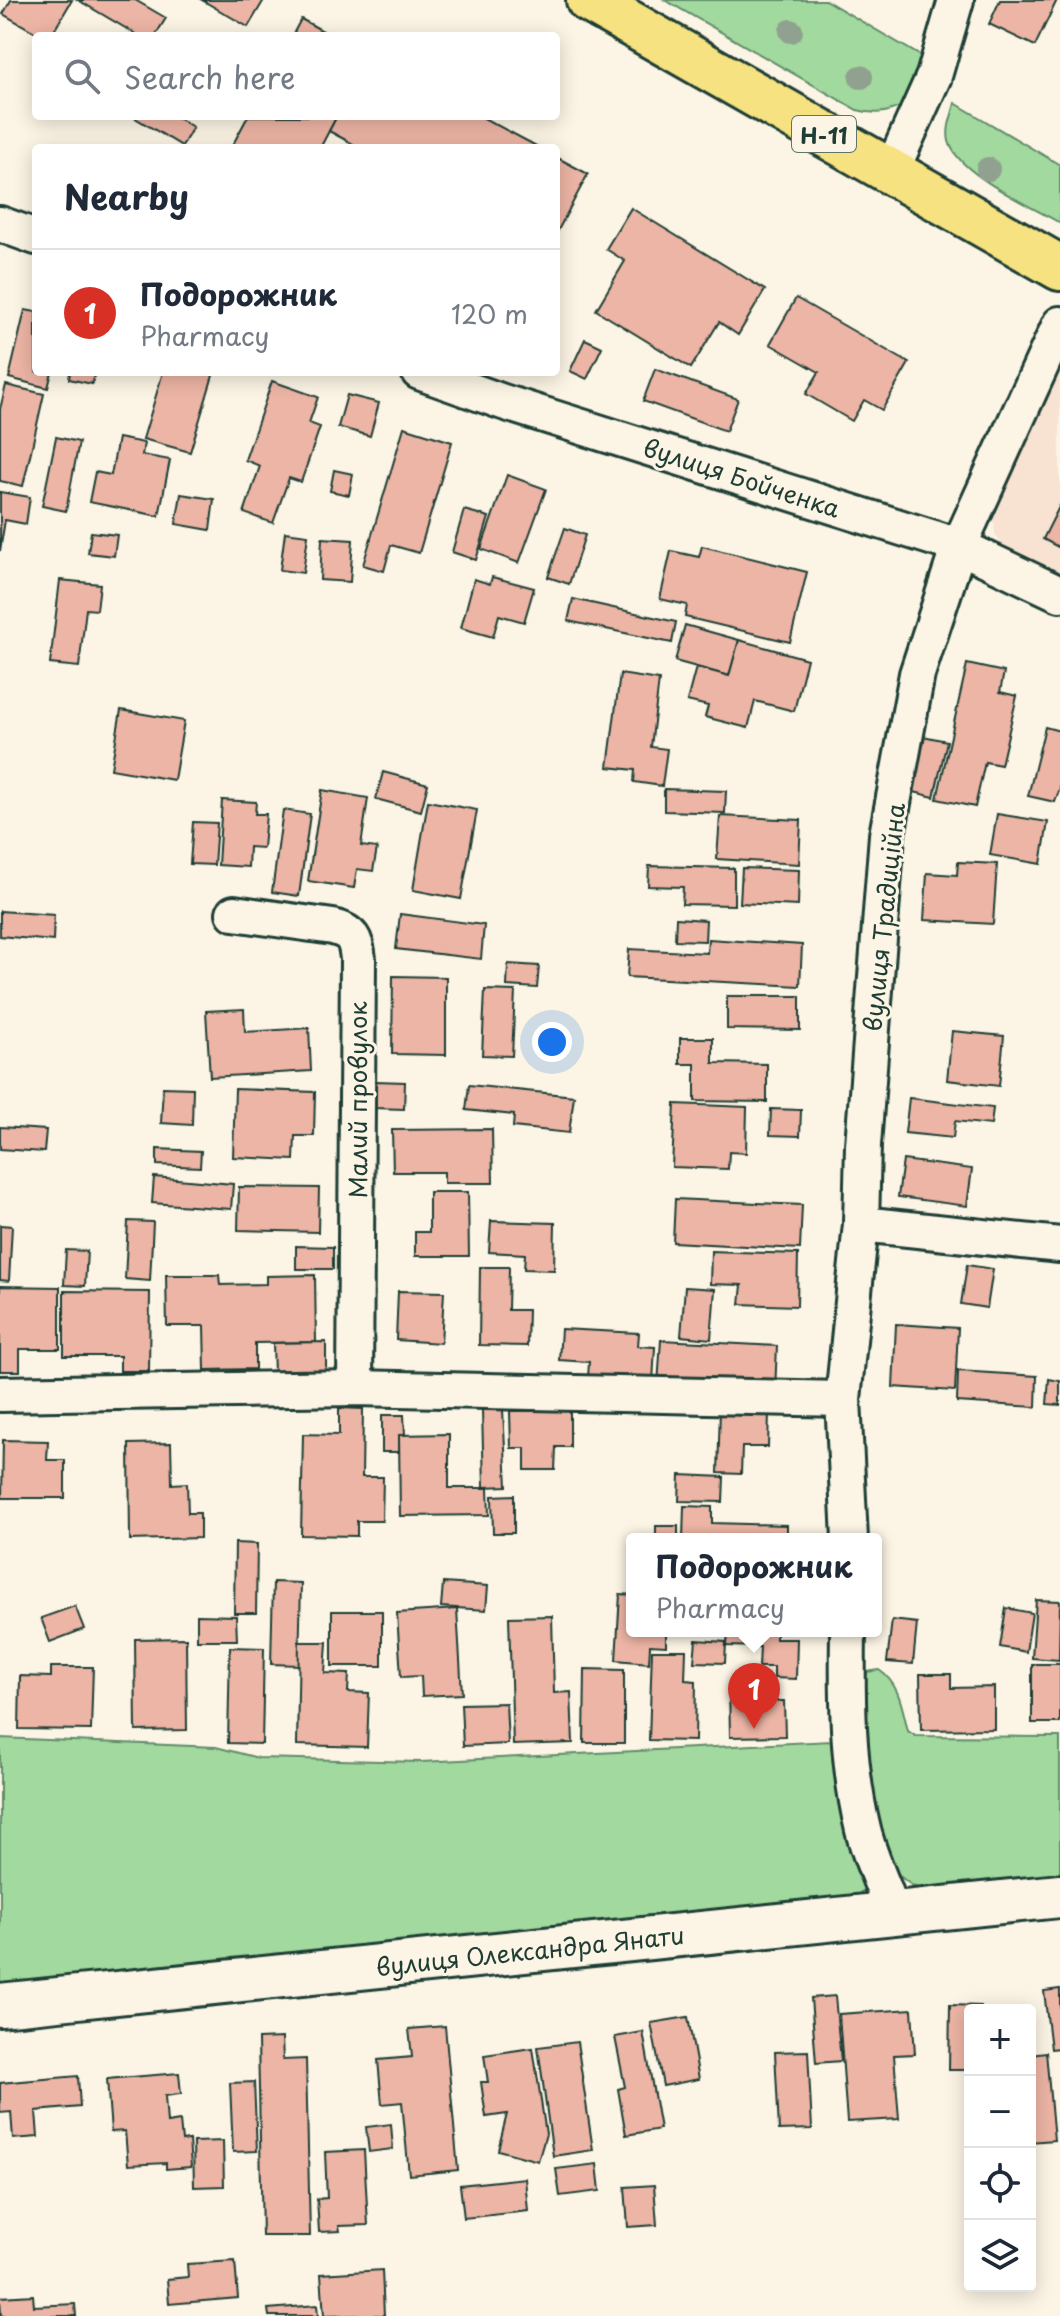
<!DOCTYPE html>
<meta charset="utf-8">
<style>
body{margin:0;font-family:"Playpen Sans",sans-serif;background:#f6f6f7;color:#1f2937}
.controls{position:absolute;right:24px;bottom:24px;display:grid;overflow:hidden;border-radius:8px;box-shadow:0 4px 20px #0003}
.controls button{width:72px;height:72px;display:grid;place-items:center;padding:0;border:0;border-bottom:2px solid #e0e1e3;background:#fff;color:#1f2937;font:40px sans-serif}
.you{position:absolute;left:552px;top:1042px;width:28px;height:28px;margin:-20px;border:6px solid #fff;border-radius:50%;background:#1a73e8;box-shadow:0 0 0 12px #1a73e833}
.badge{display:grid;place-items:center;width:52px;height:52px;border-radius:50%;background:#d93025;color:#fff;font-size:26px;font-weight:700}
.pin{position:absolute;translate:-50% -66px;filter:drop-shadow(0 2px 4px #0008)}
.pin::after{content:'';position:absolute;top:42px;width:28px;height:24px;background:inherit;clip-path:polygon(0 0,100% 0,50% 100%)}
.popup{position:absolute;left:626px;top:1533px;width:256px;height:104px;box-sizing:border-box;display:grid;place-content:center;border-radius:8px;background:#fff;filter:drop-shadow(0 2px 6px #0005);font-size:26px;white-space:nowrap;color:#747a83}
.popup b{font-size:30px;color:#1f2937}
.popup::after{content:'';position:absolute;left:50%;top:100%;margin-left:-16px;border:16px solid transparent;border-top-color:#fff}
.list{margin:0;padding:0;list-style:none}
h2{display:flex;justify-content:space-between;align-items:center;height:104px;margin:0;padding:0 32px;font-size:34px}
h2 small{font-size:26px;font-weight:400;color:#747a83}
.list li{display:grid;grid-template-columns:52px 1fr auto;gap:24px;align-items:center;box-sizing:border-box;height:128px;padding:0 32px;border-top:2px solid #e0e1e3}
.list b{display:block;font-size:30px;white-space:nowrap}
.list p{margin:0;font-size:26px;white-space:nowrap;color:#747a83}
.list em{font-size:26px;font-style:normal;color:#747a83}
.icon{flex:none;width:44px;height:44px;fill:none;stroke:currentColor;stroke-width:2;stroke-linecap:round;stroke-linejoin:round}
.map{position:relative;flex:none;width:1060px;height:2316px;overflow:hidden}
.search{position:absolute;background:#fff;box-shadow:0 4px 20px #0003;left:32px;top:32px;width:528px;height:88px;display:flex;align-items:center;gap:20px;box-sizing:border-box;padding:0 28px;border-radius:8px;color:#747a83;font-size:30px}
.panel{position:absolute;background:#fff;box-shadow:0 4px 20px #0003;left:32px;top:144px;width:528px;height:232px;border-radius:8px}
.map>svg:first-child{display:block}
.built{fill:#f8e2d2}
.green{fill:#a2d99e;stroke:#608b69;stroke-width:2}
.building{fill:#edb5a5;stroke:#1f3d34;stroke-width:2}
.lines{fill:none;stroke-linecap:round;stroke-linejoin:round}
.minor-casing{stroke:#1f3d34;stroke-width:40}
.tertiary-casing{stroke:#1f3d34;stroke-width:48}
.primary-casing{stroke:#1f3d34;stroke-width:50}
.minor{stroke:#fcf5e5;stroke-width:34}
.tertiary{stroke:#fcf5e5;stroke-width:42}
.primary{stroke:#f7e281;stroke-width:44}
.tree{fill:#91a18f}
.labels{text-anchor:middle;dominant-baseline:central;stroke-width:6;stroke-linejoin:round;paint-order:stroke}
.shield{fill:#fcf5e5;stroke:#617469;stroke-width:2}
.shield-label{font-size:22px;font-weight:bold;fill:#1f3d34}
.street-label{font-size:24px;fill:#1f3d34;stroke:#fcf5e5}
</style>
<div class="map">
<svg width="1060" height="2316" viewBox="0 0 1060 2316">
<rect width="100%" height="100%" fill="#fcf5e5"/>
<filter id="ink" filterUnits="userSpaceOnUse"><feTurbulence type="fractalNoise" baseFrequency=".0125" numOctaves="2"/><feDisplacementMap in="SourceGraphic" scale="16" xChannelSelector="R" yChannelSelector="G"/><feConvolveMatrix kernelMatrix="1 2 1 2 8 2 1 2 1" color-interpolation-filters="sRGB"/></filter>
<g filter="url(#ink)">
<polygon class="built" points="1060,365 1060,583 1006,551 995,534 993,510 1040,399"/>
<g class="green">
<path d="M665,0h160l99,58 -12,42c-19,12 -33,16 -55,10z"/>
<path d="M955,103l105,62v58c-29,-17 -103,-49 -111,-82 -3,-13 3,-25 6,-38z"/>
<path d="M879,1670c21,14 23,38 29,61l8,5 144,1v142c-32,3 -65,7 -97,10 -11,1 -26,5 -37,2 -71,-19 -63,-156 -62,-214l3,-5z"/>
<polygon points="0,1738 216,1747 258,1758 421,1762 831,1741 839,1791 870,1881 865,1889 848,1902 0,1987"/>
</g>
<g class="building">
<polygon points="11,0 72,0 51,36 42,36 3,14"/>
<polygon points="78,0 135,0 166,18 155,36 139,36"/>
<polygon points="202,0 264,0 248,27"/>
<polygon points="1000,0 1057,0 1035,46 989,24"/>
<polygon points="301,19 332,36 292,36"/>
<polygon points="132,116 174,116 193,127 182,146"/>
<polygon points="248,116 337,116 320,148 231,148"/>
<polygon points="337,116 480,116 540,148 351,148 353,144 329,131"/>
<polygon points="556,157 588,174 556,234"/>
<polygon points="631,208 765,290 738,335 719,322 691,368 596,310 625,261 606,249"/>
<polygon points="796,298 909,363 882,410 864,400 852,421 806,394 819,372 770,344"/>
<polygon points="25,310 36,312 36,372 52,372 48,388 9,378"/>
<polygon points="585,339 602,347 587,379 570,371"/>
<polygon points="655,369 738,399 726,431 643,401"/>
<polygon points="70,372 95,372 92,384 69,379"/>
<polygon points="163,372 214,372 190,452 143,439"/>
<polygon points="272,381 318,397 309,423 320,427 301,482 289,478 273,523 244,513 260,466 245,460"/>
<polygon points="6,385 44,394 23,486 0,481 0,409"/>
<polygon points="347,395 379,403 370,436 338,427"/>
<polygon points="404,427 452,442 419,553 391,545 384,571 363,565"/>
<polygon points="56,437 79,442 66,511 42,506"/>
<polygon points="118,438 144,443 142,455 170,460 159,516 89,502 95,472 111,475"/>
<polygon points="334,470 353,474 349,495 330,491"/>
<polygon points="507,475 546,489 519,563 481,549"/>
<polygon points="0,492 30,497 26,524 5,520 0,551"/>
<polygon points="181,494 214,499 210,530 176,524"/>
<polygon points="1060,505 1060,548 1043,539"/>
<polygon points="464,510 489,517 476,560 452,552"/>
<polygon points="565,528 585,535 569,584 548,577"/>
<polygon points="91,532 117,535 114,556 88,553"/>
<polygon points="285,532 308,535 303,573 280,570"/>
<polygon points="322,538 353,540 350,582 320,580"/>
<polygon points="702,546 807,572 790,642 685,617 687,605 660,599 671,551 699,557"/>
<polygon points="492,577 534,588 524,622 499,615 493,637 461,628 474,579 490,584"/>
<polygon points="60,580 100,584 97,610 86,609 79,667 50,664"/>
<polygon points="573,599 676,622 672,643 568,621"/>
<polygon points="685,625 739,640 729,676 675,661"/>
<polygon points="739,640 807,659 794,711 755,701 748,728 705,717 708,706 687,701 696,667 729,676"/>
<polygon points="967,664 1004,672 1000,692 1017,696 1001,765 985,762 975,807 937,799"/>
<polygon points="620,674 659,680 651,747 667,749 662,786 634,782 635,770 608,767"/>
<polygon points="121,710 184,721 174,780 111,769"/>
<polygon points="1045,727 1060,731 1060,788 1055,802 1028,796"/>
<polygon points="923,736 947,741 934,797 910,791"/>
<polygon points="383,772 428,784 421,811 376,799"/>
<polygon points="664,789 726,791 725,813 664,811"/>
<polygon points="322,790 368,798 361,846 377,848 373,871 357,869 354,888 308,881"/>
<polygon points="222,800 256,802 255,814 266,814 263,848 249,847 248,867 218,865"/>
<polygon points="428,801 477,810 461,899 413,890"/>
<polygon points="283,810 310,814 299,896 272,892"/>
<polygon points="997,814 1048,822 1041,864 990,855"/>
<polygon points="720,816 801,820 799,864 717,859"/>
<polygon points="193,822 217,823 214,865 190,864"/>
<polygon points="958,862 997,864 993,924 924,920 927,873 957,875"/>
<polygon points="649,866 734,868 734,905 682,904 683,887 648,886"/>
<polygon points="742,868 799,870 798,906 740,903"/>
<polygon points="0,911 54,915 53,941 0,936"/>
<polygon points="400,914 484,925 481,959 396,949"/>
<polygon points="676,918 706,920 705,941 675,940"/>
<polygon points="708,939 802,945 800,986 627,977 629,949 707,953"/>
<polygon points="508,964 539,966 537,988 507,986"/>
<polygon points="393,976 446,977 446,1055 392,1054"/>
<polygon points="485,990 515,991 512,1056 482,1055"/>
<polygon points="727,996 800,996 800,1030 727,1029"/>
<polygon points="244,1009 245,1032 309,1028 311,1071 210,1077 206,1011"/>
<polygon points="952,1031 1004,1036 999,1086 947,1080"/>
<polygon points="680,1038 713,1038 713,1063 767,1064 767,1102 695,1101 695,1064 680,1064"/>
<polygon points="375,1081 405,1082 404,1109 374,1108"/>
<polygon points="469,1085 574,1096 569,1133 513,1127 514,1115 466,1110"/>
<polygon points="163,1087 193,1088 192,1125 161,1123"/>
<polygon points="235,1089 315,1092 314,1136 295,1136 294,1160 233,1157"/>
<polygon points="909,1098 993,1108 991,1125 955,1121 953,1138 905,1133"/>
<polygon points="675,1104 747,1107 746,1153 729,1152 728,1169 672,1167"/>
<polygon points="771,1109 801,1110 800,1136 770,1135"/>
<polygon points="0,1127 46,1130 44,1152 0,1149"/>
<polygon points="492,1129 493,1183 444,1183 444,1172 393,1172 392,1130"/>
<polygon points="157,1149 201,1151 200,1167 157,1165"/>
<polygon points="903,1160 972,1169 967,1206 898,1197"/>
<polygon points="154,1177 233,1184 231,1209 152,1203"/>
<polygon points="239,1187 319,1188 318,1232 238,1230"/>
<polygon points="429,1192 468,1192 469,1256 415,1256 415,1232 429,1232"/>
<polygon points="675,1199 802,1205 800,1249 673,1242"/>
<polygon points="128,1221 153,1222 150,1281 125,1279"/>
<polygon points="491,1221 555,1223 554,1270 524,1269 525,1254 489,1252"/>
<polygon points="0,1225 12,1226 9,1281 0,1280"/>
<polygon points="296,1246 333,1247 333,1269 296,1269"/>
<polygon points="66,1250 87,1251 85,1286 64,1285"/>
<polygon points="711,1251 798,1254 797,1306 740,1304 742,1285 710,1284"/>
<polygon points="967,1265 993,1269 987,1308 961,1304"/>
<polygon points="480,1267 509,1267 508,1310 528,1310 527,1346 479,1345"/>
<polygon points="166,1275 219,1275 220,1285 266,1284 266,1276 315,1275 316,1342 255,1343 255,1369 205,1370 204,1326 167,1326"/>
<polygon points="0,1286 60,1287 60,1349 20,1349 20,1371 0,1371"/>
<polygon points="685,1287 715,1289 711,1339 681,1336"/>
<polygon points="64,1291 150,1292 149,1371 120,1371 120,1356 64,1356"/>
<polygon points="398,1291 444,1292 441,1343 396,1340"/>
<polygon points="896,1324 958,1328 955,1391 893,1387"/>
<polygon points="561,1329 639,1333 638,1346 655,1347 653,1382 588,1378 589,1362 559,1360"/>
<polygon points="661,1340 777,1346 775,1391 658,1385"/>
<polygon points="326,1342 326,1374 274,1375 273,1343"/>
<polygon points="958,1371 1037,1376 1036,1407 957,1402"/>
<polygon points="1049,1379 1060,1381 1060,1405 1047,1404"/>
<polygon points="339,1408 363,1409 362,1477 383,1477 382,1521 357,1521 357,1536 301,1535 303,1434 339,1435"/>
<polygon points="482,1410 503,1410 507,1486 484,1487"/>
<polygon points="720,1410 769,1412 768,1447 742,1447 741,1474 718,1473"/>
<polygon points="510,1411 570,1411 570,1447 556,1447 555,1470 525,1470 525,1448 511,1448"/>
<polygon points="382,1415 404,1415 405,1435 399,1435 399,1452 382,1452"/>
<polygon points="449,1434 449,1488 488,1488 489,1515 400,1516 399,1435"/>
<polygon points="3,1440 48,1441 47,1460 65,1460 65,1498 2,1498"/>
<polygon points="171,1443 172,1484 187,1483 188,1513 200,1513 200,1538 130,1540 129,1444"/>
<polygon points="680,1475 724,1477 723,1502 679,1501"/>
<polygon points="514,1495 514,1533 493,1533 492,1496"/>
<polygon points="684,1506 712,1507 712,1523 787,1525 787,1539 683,1539"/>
<rect x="656" y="1526" width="22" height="13"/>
<polygon points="235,1543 257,1544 256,1613 234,1613"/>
<polygon points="273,1582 301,1583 299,1665 271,1664"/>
<polygon points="443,1583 488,1586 486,1610 441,1607"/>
<polygon points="620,1594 632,1595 632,1631 666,1631 666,1646 650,1645 649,1663 616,1660"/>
<polygon points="1036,1600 1060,1601 1059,1660 1032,1658"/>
<polygon points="75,1606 84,1629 50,1642 41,1618"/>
<polygon points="1006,1608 1032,1613 1026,1652 1000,1647"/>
<polygon points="457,1609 462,1694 422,1696 421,1676 401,1677 397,1613"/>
<rect x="332" y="1611" width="50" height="55"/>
<polygon points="197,1615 236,1616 237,1640 197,1640"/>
<polygon points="552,1616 554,1693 571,1692 573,1743 513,1745 509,1617"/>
<polygon points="892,1620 917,1623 913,1664 887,1662"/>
<polygon points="728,1631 776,1631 776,1639 797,1639 796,1679 774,1678 774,1667 759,1667 760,1647 727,1646"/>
<polygon points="186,1638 187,1730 136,1731 135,1639"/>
<polygon points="696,1640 726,1642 725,1663 694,1662"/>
<polygon points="299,1642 327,1642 325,1673 349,1674 348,1692 369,1693 367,1747 297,1745"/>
<polygon points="230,1647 264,1648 262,1744 228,1743"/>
<polygon points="652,1650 686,1650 685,1680 696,1681 695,1741 649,1740"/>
<rect x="1032" y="1664" width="28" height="59"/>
<polygon points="51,1667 93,1667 91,1730 19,1729 20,1676 51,1677"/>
<polygon points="585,1669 624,1670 624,1743 584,1743"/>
<polygon points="920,1674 951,1674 951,1688 994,1687 994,1729 921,1730"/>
<polygon points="763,1685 763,1701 784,1701 785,1736 730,1737 729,1686"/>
<polygon points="506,1703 508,1744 463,1746 461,1704"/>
<polygon points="1060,1989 1060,2048 1051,2049 1044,1991"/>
<polygon points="835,1996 841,2061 816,2063 811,1998"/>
<polygon points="950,2005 981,2006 981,2010 970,2010 970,2070 949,2070"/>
<polygon points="912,2009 915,2054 894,2055 899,2119 847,2122 839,2014"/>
<polygon points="688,2017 699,2079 663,2086 651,2023"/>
<polygon points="445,2026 458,2170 409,2175 402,2102 382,2104 378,2060 412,2057 409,2029"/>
<polygon points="643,2032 660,2129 626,2135 618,2089 625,2087 615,2037"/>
<polygon points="282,2038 283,2060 306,2059 310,2236 262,2236 258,2039"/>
<polygon points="577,2042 593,2150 553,2156 538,2047"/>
<polygon points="533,2048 546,2134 538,2161 498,2150 507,2114 486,2117 481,2082 488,2082 484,2055"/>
<polygon points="808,2051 812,2129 779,2130 775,2052"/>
<polygon points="1046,2052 1054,2140 1030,2142 1030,2054"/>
<polygon points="179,2073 181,2094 165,2096 167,2123 180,2121 182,2141 189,2140 191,2167 166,2169 166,2163 128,2165 125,2131 111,2132 107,2079"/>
<polygon points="78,2076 80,2107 36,2111 38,2137 13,2139 11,2112 0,2113 0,2083"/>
<polygon points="254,2082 257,2151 233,2152 230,2083"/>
<polygon points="391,2124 393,2149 369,2152 366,2127"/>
<polygon points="223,2141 224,2186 194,2187 193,2142"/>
<polygon points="364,2150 368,2225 339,2226 340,2231 319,2232 317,2199 327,2198 325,2152"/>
<polygon points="597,2164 600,2191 560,2196 556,2169"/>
<polygon points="525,2178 528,2211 464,2218 460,2185"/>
<polygon points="654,2185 657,2225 628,2227 625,2187"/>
<polygon points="235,2261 238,2298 169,2304 167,2279 188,2277 187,2264"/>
<polygon points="382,2270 384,2315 324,2316 321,2274"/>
<polygon points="33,2295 34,2306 75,2304 76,2316 1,2316 0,2297"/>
<polygon points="317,2305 318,2316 269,2316 268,2309"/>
</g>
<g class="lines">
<g class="minor-casing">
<g id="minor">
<polyline points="891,172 934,76 956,0"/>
<polyline points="0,224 36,237"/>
<polyline points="419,372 503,402 959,546 1060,594"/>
<path d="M234,913l99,14c20,5 23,13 25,32l-3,429"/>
<polyline points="861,1224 1060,1245"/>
<polyline points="0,1394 355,1388 843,1399"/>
<polyline points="850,1539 843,1399 861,1224 863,1145 887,835 917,674 959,546 1060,324"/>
<path d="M848,1631c-1,67 -1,133 15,199 7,28 20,55 30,82"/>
</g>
</g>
<g class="tertiary-casing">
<polyline id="tertiary" points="0,2005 1060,1896"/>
</g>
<g class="primary-casing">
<polyline id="primary" points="589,0 1060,268"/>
</g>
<use href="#minor" class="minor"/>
<use href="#tertiary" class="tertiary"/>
<use href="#primary" class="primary"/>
</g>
<g class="tree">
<circle cx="791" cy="31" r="12"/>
<circle cx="861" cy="77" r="12"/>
<circle cx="988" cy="169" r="12"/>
</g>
</g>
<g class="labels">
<rect class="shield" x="792" y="116" width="64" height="36" rx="6"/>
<g class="shield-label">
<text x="824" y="134">Н-11</text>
</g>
<g class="street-label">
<text transform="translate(742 477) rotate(18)">вулиця Бойченка</text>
<text transform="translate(883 917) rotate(-84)">вулиця Традиційна</text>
<text transform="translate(357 1100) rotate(-90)">Малий провулок</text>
<text transform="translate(530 1950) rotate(-6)">вулиця Олександра Янати</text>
</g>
</g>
</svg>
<div class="controls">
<button>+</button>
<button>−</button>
<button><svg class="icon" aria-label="locate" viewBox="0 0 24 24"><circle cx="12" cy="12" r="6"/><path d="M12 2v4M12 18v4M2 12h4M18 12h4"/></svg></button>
<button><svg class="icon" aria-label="layers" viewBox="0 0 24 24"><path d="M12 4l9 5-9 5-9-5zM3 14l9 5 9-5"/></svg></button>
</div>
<div class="you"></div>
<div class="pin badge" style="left:754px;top:1729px">1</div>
<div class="popup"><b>Подорожник</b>Pharmacy</div>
<div class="search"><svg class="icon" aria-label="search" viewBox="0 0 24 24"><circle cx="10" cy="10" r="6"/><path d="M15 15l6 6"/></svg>Search here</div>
<section class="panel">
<h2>Nearby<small></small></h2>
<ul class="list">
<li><span class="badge">1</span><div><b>Подорожник</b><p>Pharmacy</p></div><em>120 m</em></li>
</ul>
</section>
</div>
